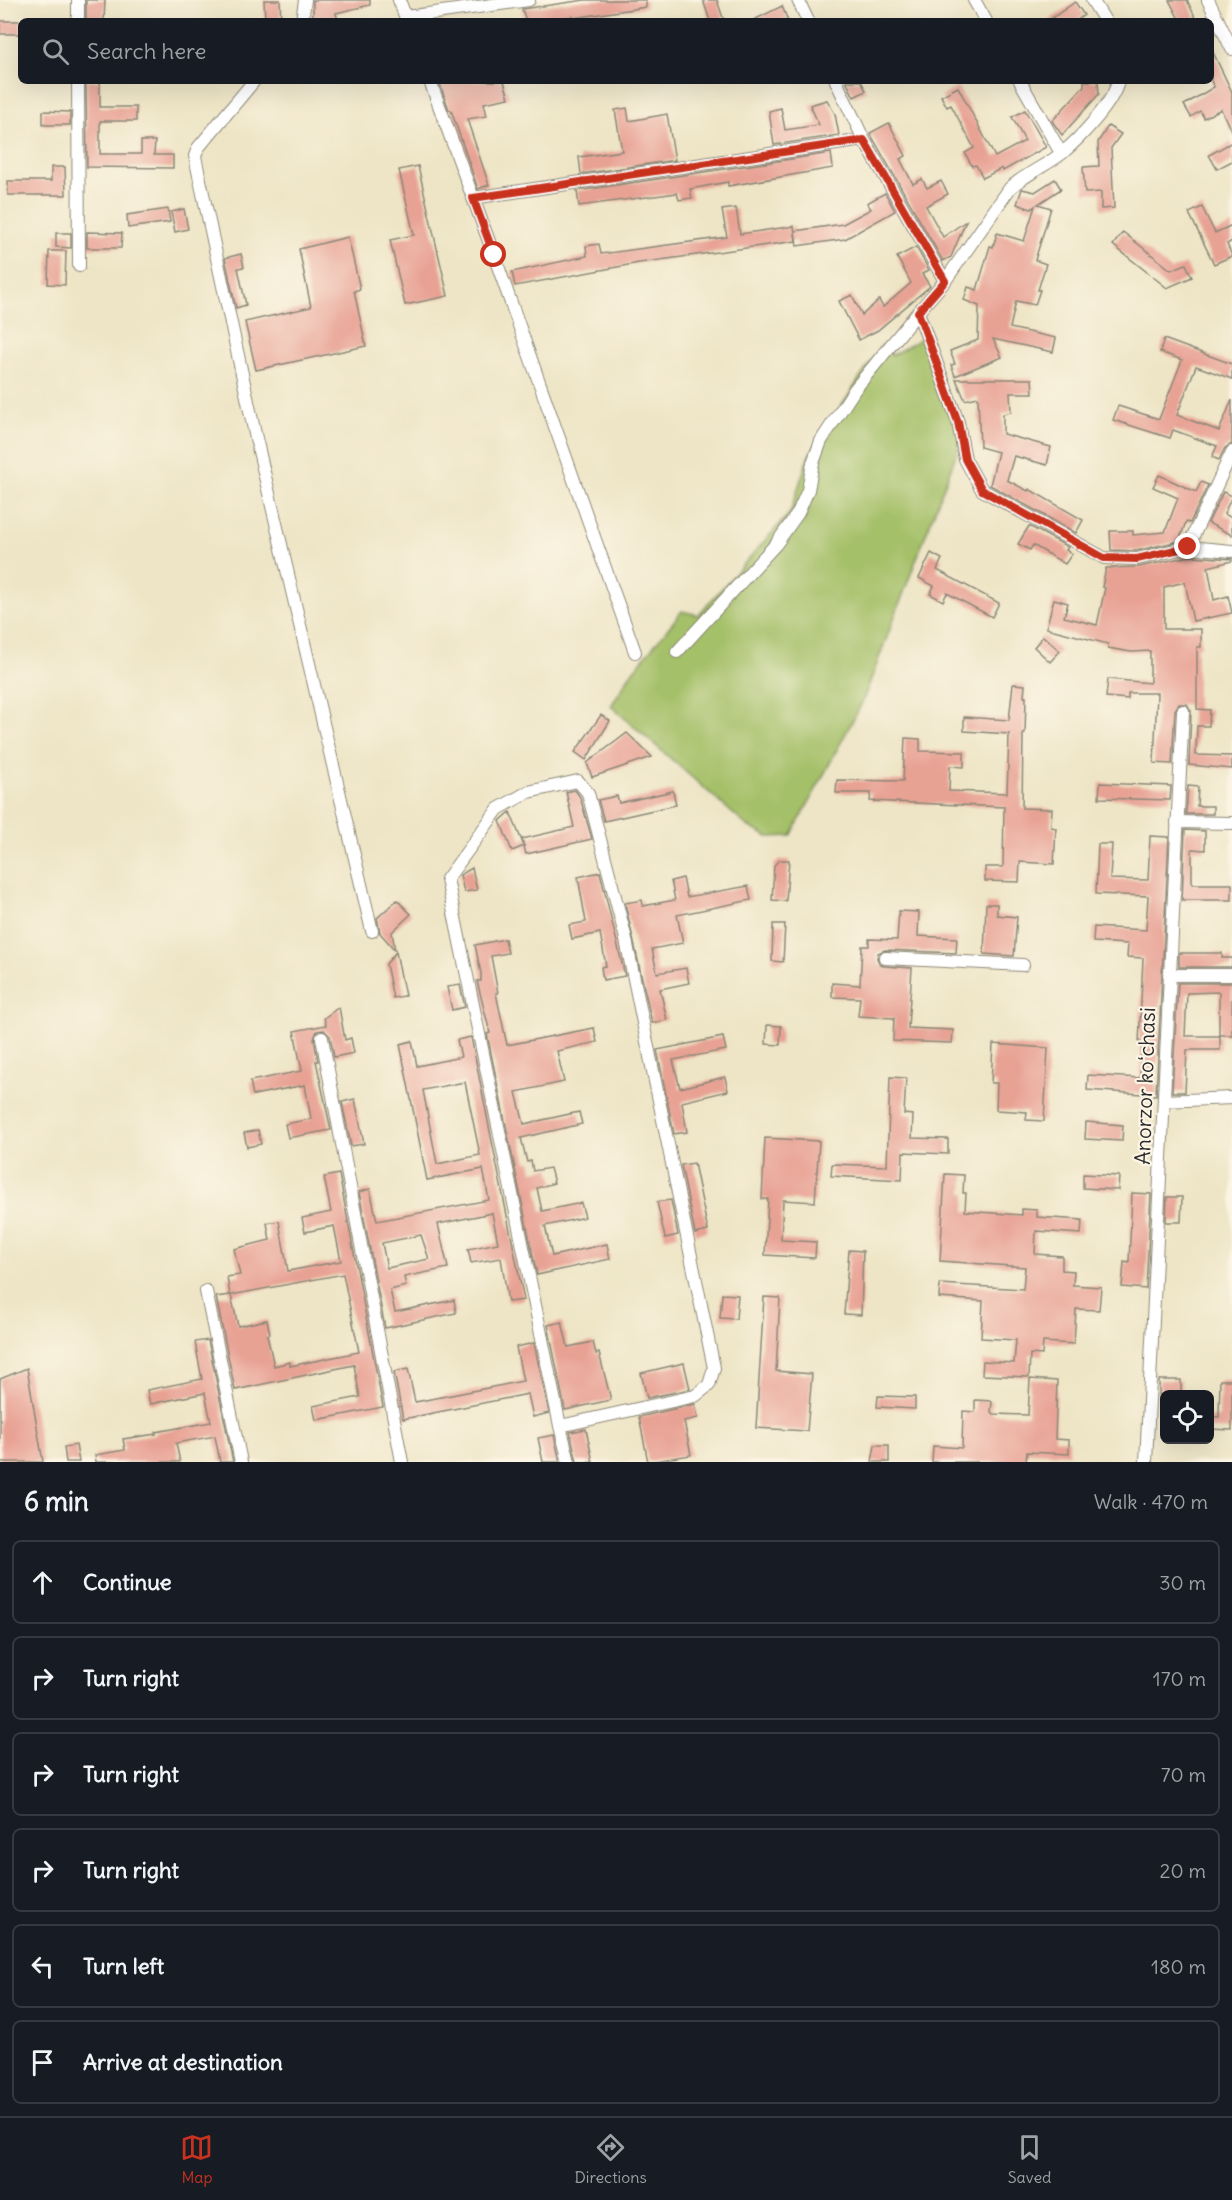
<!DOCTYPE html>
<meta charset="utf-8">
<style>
body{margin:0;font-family:Delius,sans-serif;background:#242831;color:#f1f3f6}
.controls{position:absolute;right:18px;bottom:18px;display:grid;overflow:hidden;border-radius:9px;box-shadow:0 6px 24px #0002}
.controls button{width:54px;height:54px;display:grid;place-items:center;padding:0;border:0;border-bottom:2px solid #363941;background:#171b24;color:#f1f3f6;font:30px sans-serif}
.stop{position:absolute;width:18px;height:18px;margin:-14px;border:4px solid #c8321e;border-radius:50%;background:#fff}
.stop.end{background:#c8321e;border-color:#fff;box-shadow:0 2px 6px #0008}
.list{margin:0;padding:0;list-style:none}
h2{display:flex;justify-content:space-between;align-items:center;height:78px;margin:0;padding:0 24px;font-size:26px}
h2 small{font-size:20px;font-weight:400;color:#9ea1a6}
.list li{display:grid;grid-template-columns:39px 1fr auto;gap:18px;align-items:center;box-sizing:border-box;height:84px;margin:0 12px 12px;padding:0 12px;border:2px solid #363941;border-radius:9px}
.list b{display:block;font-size:22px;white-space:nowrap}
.list em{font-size:20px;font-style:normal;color:#9ea1a6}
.icon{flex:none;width:33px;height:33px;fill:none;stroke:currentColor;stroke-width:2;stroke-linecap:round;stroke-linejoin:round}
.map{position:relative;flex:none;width:1232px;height:1462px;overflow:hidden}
.search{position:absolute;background:#171b24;box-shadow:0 6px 24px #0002;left:18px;right:18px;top:18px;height:66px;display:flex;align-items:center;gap:15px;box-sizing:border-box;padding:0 21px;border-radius:9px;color:#9ea1a6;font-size:22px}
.sheet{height:654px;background:#171b24}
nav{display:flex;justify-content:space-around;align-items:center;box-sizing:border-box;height:84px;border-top:2px solid #363941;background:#171b24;font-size:16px;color:#9ea1a6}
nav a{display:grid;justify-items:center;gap:3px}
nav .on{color:#c8321e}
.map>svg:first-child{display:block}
.green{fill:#a4c067;stroke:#687649;stroke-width:1.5}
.building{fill:#e8a294;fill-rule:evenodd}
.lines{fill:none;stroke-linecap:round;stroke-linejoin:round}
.minor-casing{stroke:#8c8878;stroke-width:14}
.minor{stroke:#fff;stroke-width:12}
.route{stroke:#c8321e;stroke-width:8}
.labels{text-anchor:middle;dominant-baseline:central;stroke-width:4.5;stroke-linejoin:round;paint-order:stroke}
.street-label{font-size:21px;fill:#2b2b2b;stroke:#fcf5e5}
</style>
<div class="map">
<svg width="1232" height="1462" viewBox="0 0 1232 1462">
<rect width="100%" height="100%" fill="#fcf5e5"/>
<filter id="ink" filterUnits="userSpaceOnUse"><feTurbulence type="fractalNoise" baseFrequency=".0167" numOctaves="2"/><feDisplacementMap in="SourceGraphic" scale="12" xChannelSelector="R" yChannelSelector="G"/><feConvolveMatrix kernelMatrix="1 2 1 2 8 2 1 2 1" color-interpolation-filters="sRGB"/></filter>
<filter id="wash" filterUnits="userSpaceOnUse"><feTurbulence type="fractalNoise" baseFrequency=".008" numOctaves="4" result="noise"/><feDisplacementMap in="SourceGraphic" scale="24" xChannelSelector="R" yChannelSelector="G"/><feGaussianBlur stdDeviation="1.35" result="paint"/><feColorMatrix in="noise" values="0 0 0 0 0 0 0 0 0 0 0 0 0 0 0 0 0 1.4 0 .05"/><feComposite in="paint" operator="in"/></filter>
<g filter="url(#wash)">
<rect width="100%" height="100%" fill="#eee5c6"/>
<polygon class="green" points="926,336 963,436 862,703 791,836 768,837 747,826 611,706 630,675 682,611 698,615 790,513 809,455 882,345 892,355"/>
<g id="blocks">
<g class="building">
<polygon points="86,0 105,0 104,21 86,21"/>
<polygon points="264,0 280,0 281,21 265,21"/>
<polygon points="313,0 370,0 370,5 336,13 338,21 313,21"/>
<polygon points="585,0 646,0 646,7 574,18 573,16 540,21 526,21 522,9"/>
<polygon points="703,0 717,0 724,21 710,21"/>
<polygon points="1169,0 1187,0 1197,21 1180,21"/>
<polygon points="1075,2 1084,15 1076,21 1048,21"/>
<polygon points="782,6 788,21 752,21"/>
<rect x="0" y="21" width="21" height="13"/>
<polygon points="1211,48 1232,92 1232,133 1221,109 1204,118 1200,111 1191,117 1184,105 1214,87 1211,81"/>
<polygon points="86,81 100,81 100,107 136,107 136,121 100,121 100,154 141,154 141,141 155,141 154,155 173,155 173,168 87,167"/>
<polygon points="439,81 504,81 509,98 484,103 487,116 467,119 489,185 478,189 451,110 449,110"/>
<polygon points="846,81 861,81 866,91 854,97"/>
<polygon points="1084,81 1098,81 1099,94 1062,135 1052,121 1084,86"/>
<polygon points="958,87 995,157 1025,141 1012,117 1025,110 1046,147 1003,171 1002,168 983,178 976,165 972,166 965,153 974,148 951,105 947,107 941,96"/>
<polygon points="827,100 835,114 839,135 774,145 769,111 781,108 785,130 819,125 810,105"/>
<polygon points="627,108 629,121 667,114 675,160 581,174 579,157 622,151 615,110"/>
<polygon points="43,111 70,112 70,125 43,125"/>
<polygon points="889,123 906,156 900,159 913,184 922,179 927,188 941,181 948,194 926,206 943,237 966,221 951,257 943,261 870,133"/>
<polygon points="1108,126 1121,134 1111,148 1114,208 1101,209 1101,192 1085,193 1083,167 1099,166 1098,142"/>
<polygon points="1232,142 1232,161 1217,169 1209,155"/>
<polygon points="831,153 833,168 728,186 728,182 690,189 692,198 679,200 677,193 579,206 577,191"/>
<polygon points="418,166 448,296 405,305 390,240 414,235 399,170"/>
<polygon points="51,167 65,167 66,195 8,195 8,181 51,181"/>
<polygon points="1055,179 1061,189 1038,204 1051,208 1035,260 1046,264 1038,290 1040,290 1035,305 1016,301 1010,328 1056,338 1053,352 993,339 1002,357 955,376 951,365 955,364 950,351 978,340 979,306 964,300 968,287 977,290 990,246 993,247 997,233 1024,241 1035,206 1031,209 1017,204 1022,189 1035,192"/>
<polygon points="885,193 895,211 845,239 797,246 795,231 843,224 871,209 867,203"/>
<polygon points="1202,207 1215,233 1232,225 1232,241 1227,244 1232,256 1214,264 1189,213"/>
<polygon points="736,208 740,234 794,226 796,241 639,263 515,286 512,272 587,256 586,246 599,244 601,254 727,237 722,210"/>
<polygon points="168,209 170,222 128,228 127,215"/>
<polygon points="184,209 188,229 175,232 171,212"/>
<polygon points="87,232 122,233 121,248 87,248"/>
<polygon points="1123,232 1171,270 1186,264 1192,277 1167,288 1113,245"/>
<polygon points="56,233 71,233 71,248 56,247"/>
<polygon points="348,237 360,289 354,291 366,346 256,370 245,322 311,307 299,249"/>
<polygon points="916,247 929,270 922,274 930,286 878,330 859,340 839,301 852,295 862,315 879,300 883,307 911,283 897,257"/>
<polygon points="49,251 66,251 65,285 48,284"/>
<polygon points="241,254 244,267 238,268 246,305 236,308 225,258"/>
<polygon points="1164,339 1232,364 1232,379 1196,366 1177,415 1219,431 1232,400 1232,444 1225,448 1219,460 1212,457 1217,446 1173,430 1170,438 1113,420 1118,406 1159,419 1182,360 1160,352"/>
<polygon points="956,379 1032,379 1033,393 1010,393 1011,412 1003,414 1003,434 1051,447 1047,465 1014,456 1007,480 1028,491 1029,489 1083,520 1076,533 990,485 998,452 980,447 978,397 965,400"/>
<polygon points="1159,475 1196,492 1201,482 1208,485 1190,523 1186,522 1179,541 1136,551 1111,550 1110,531 1133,531 1133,535 1165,532 1178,498 1153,487"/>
<polygon points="1223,492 1232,496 1224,514 1232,518 1232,535 1208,523"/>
<polygon points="1029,526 1068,547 1066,550 1072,554 1065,564 1033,545 1030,550 1018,544"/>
<polygon points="931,553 942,559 937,570 999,603 992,617 947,593 943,601 930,594 934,586 919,578"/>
<polygon points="1190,556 1232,559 1232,561 1208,567 1214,600 1228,596 1232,613 1193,621 1185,582 1164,587 1164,629 1201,629 1201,647 1197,647 1197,709 1210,710 1209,726 1197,726 1196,755 1232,756 1232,769 1189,765 1191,711 1187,704 1179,704 1175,710 1172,764 1154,763 1157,693 1128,693 1128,699 1106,697 1108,679 1150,683 1150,651 1131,652 1108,648 1108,644 1046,628 1054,599 1068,603 1064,617 1097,625 1105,588 1102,587 1106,568 1139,567"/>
<polygon points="1043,636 1060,651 1050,662 1034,647"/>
<polygon points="1013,684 1025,685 1024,697 1026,697 1025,734 1023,734 1022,808 1052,809 1051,827 1056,828 1054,864 1020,862 1019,882 985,881 985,867 1003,867 1004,807 870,801 871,793 836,793 837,780 903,781 905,738 920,739 920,751 964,752 964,767 950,766 949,791 1007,793 1009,734 964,731 964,717 1009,720"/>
<polygon points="601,715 610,721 586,760 575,752"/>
<polygon points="627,733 652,757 592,777 587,763"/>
<polygon points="1100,783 1171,786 1170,800 1099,798"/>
<polygon points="1188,786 1198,787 1197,806 1213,806 1213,814 1186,814"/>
<polygon points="575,790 580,797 592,839 526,854 522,839 574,827 566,792"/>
<polygon points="673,791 676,805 604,821 598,800 617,796 619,803"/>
<polygon points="510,812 524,846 512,851 500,821"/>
<polygon points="1185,830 1205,831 1205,850 1192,849 1192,884 1232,884 1232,900 1182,900"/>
<polygon points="1150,836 1169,837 1156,1095 1087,1090 1088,1075 1140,1078 1142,1043 1139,1043 1143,958 1127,957 1128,944 1093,942 1094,927 1146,930 1148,896 1096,894 1098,844 1112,844 1110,879 1148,880"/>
<polygon points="780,860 789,860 786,901 772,900 774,865"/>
<polygon points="472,868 477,890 464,892 460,875"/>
<polygon points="600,872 625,976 603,980 601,967 606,966 600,933 572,939 569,925 586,922 578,877"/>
<polygon points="683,878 687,897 748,886 751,900 677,915 683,943 652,949 657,973 686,968 689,983 660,989 667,1020 652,1023 625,903 642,900 643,906 675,900 671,881"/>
<polygon points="397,900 411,914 392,932 395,950 380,933 377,918"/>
<polygon points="986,904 997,904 997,915 1017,917 1014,956 984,954"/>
<polygon points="899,911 919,912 918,936 957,938 956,953 885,950 878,953 877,958 880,965 884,966 912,968 908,1028 953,1030 952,1043 893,1041 894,1018 858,1016 860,998 832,997 832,983 860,985 862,946 869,946 869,939 897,940"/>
<polygon points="773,924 785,924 783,962 772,961"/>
<polygon points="505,939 508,953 491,956 498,993 496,993 507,1045 594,1028 597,1042 557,1051 564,1082 516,1092 524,1124 579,1112 582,1124 521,1138 527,1162 531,1161 533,1171 550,1168 554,1183 537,1188 542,1211 581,1203 585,1217 545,1226 552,1256 607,1244 610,1259 537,1275 487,1034 490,1033 477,981 481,981 481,973 475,945"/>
<polygon points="396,952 405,996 393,998 386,964"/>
<polygon points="1179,953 1222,953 1222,958 1232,958 1232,967 1179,967"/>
<polygon points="1178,983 1232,983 1232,1035 1219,1035 1219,992 1187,993 1185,1036 1220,1036 1220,1050 1187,1050 1185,1092 1172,1092"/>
<polygon points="460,985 465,1007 452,1010 447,987"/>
<polygon points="339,1007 345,1040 351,1038 354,1053 334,1057 330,1036 324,1030 317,1031 314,1039 318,1061 316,1061 331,1130 288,1138 285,1124 311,1119 305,1085 253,1095 250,1081 302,1071 294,1031 326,1025 324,1018"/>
<polygon points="767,1025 781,1026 780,1045 766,1044"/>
<path d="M471,1037l53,263 -16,2 -7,-44 -30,5 -3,-14 30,-6 -6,-30 -54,11 10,44 -44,9 2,9 -16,4 5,22 59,-12 2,13 -71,15 -26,-136 11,-3 7,32 112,-21 -6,-31 -56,11 -27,-136 12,-3 5,25 44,-9 -4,-17zM465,1082l15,73 -43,9 -14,-74zM421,1235l8,24 -42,9 -5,-25z"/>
<polygon points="723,1037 726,1050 673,1060 680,1088 725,1077 728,1091 682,1102 687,1132 674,1134 657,1050"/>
<polygon points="993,1044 1048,1048 1044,1121 1026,1120 1027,1112 996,1110 997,1083 991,1083"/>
<polygon points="890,1077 906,1078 904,1114 913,1115 912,1138 948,1139 948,1154 903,1152 902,1180 831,1176 832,1164 887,1166"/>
<polygon points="355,1099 364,1144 351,1146 342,1102"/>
<polygon points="1086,1122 1123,1125 1122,1141 1085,1139"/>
<polygon points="258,1130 261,1144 247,1147 244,1133"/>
<polygon points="765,1138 819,1141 815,1202 783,1200 781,1240 816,1242 815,1258 765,1255 768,1199 762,1199"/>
<polygon points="694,1163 708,1231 695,1234 681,1165"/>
<path d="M339,1174l44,233 -67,13 -3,-14 47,-9 -6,-32 -119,25 -19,-93 14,-2 -3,-18 13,-2 -6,-26 36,-9 -3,-17 12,-2 9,50 53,-10 -7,-35 -29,6 -3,-14 29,-6 -7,-35zM343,1274l16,78 -69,14v-4l-16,4 -7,-31 3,-1 -3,-14 -29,6 -7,-31z"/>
<polygon points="945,1174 964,1175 963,1193 966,1193 965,1211 1022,1215 1022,1209 1037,1210 1037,1217 1082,1220 1081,1234 1036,1231 1035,1254 1062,1256 1062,1270 1074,1271 1073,1285 1101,1287 1099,1310 1076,1309 1074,1344 1043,1342 1042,1355 1030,1354 1029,1377 982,1375 983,1361 1014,1363 1016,1340 981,1338 983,1301 939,1298 940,1284 1023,1289 1025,1267 940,1261"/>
<polygon points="1083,1174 1119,1176 1118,1190 1083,1188"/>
<polygon points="1132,1193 1151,1194 1146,1289 1122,1287 1124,1262 1129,1263"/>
<polygon points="1167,1197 1182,1197 1181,1222 1166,1222"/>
<polygon points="671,1200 678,1235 665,1238 657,1202"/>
<polygon points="849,1250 863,1251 861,1315 844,1314"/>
<polygon points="722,1294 738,1295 736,1319 720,1318"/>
<polygon points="764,1297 780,1298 776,1371 812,1374 807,1431 756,1428"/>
<polygon points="562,1322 568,1347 593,1342 596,1354 599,1353 611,1400 565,1410 548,1325"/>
<polygon points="208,1340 233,1462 220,1462 215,1436 176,1443 180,1462 96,1462 95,1455 125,1450 123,1439 156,1434 156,1432 211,1422 205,1393 150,1404 147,1390 202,1379 195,1342"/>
<polygon points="534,1343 549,1413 533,1417 528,1394 403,1419 394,1372 408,1369 415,1402 523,1381 516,1347"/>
<polygon points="684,1363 690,1389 647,1398 641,1373"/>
<polygon points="27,1368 43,1462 0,1462 0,1379"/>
<polygon points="1030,1379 1057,1381 1055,1439 1069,1440 1069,1454 1027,1452 1026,1462 932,1462 933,1446 962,1448 963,1411 975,1412 975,1400 992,1401 991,1412 994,1414 1028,1415"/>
<polygon points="1159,1380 1181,1380 1181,1394 1159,1395"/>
<polygon points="1220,1380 1232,1380 1232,1430 1209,1429 1209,1417 1219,1417"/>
<polygon points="878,1396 915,1397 915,1409 877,1407"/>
<polygon points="695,1404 698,1418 684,1421 691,1455 648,1462 639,1417"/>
<polygon points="586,1429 593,1462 577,1462 570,1432"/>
<polygon points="554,1435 560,1462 543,1462 538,1438"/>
<polygon points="76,1445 79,1462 66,1462 64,1447"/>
<polygon points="875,1445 889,1445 889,1462 872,1462"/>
</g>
</g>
</g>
<g filter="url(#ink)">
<use href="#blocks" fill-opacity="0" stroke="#8c8878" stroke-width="1.5"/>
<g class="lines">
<g class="minor-casing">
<g id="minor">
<polyline points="78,0 78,21"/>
<polyline points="399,0 407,21"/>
<polyline points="798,0 808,21"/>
<polyline points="974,0 986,21"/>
<polyline points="1092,0 1105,21"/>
<polyline points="1208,0 1232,49"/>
<polyline points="406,17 529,0"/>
<polyline points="302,21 305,0"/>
<polyline points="78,81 79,266"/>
<polyline points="254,81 198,148 195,156 197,166 255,434 372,931"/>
<polyline points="430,81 494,255 635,652"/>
<polyline points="836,81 864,140 945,281"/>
<polyline points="1020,81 1061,153"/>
<polyline points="473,198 864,140"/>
<polyline points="918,312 958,422 965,459 982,490 1104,558 1137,559 1188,547 1232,551"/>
<polyline points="1188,547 1232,452"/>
<path d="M677,652l99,-108 22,-31 10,-23 5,-27 8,-22 34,-52 63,-77 27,-31 65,-93c16,-14 35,-22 51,-34 17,-14 53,-51 57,-73"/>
<polyline points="1177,822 1232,823"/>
<polyline points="885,958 1023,965"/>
<polyline points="1169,975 1232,975"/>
<polyline points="322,1038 402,1462"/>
<polyline points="1164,1101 1232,1098"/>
<polyline points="206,1291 241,1462"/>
<polyline points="560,1426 695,1396 709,1385 714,1368 625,935 588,793 578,781 528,792 498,809 447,879 560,1426 569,1462"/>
<polyline points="1146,1462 1183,711"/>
</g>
</g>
<use href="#minor" class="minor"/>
</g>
</g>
<g class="lines" filter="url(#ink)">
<polyline class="route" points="494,255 473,198 864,140 945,281 918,312 958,422 965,459 982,490 1104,558 1137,559 1188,547"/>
</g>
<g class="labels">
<g class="street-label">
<text transform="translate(1145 1086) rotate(-88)">Anorzor koʻchasi</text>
</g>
</g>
</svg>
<div class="controls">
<button><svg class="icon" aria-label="locate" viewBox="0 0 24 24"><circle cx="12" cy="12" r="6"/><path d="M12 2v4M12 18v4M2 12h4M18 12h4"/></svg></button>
</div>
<div class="stop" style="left:494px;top:255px"></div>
<div class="stop end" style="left:1188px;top:547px"></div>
<div class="search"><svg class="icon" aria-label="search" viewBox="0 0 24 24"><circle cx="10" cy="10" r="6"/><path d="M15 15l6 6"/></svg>Search here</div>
</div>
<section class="sheet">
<h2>6 min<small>Walk · 470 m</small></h2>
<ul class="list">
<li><svg class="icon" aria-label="ahead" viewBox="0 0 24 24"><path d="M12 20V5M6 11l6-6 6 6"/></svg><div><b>Continue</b></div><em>30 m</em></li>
<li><svg class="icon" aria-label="right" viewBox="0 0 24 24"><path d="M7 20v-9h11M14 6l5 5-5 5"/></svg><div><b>Turn right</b></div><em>170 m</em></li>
<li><svg class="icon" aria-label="right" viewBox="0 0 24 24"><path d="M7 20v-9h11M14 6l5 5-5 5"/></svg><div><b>Turn right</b></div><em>70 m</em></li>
<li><svg class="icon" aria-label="right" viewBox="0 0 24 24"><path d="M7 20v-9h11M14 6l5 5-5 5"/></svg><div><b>Turn right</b></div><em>20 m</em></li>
<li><svg class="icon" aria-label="left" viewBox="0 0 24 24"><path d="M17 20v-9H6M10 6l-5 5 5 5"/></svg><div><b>Turn left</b></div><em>180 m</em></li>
<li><svg class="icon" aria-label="arrive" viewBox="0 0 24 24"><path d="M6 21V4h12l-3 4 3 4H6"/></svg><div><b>Arrive at destination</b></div></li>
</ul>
</section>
<nav>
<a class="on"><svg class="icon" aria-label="map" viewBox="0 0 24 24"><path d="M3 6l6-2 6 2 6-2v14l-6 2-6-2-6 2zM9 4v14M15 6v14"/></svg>Map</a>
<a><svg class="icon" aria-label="directions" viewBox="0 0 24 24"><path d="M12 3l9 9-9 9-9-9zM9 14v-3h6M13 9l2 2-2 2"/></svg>Directions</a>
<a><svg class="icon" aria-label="saved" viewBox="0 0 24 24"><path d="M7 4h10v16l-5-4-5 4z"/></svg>Saved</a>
</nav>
